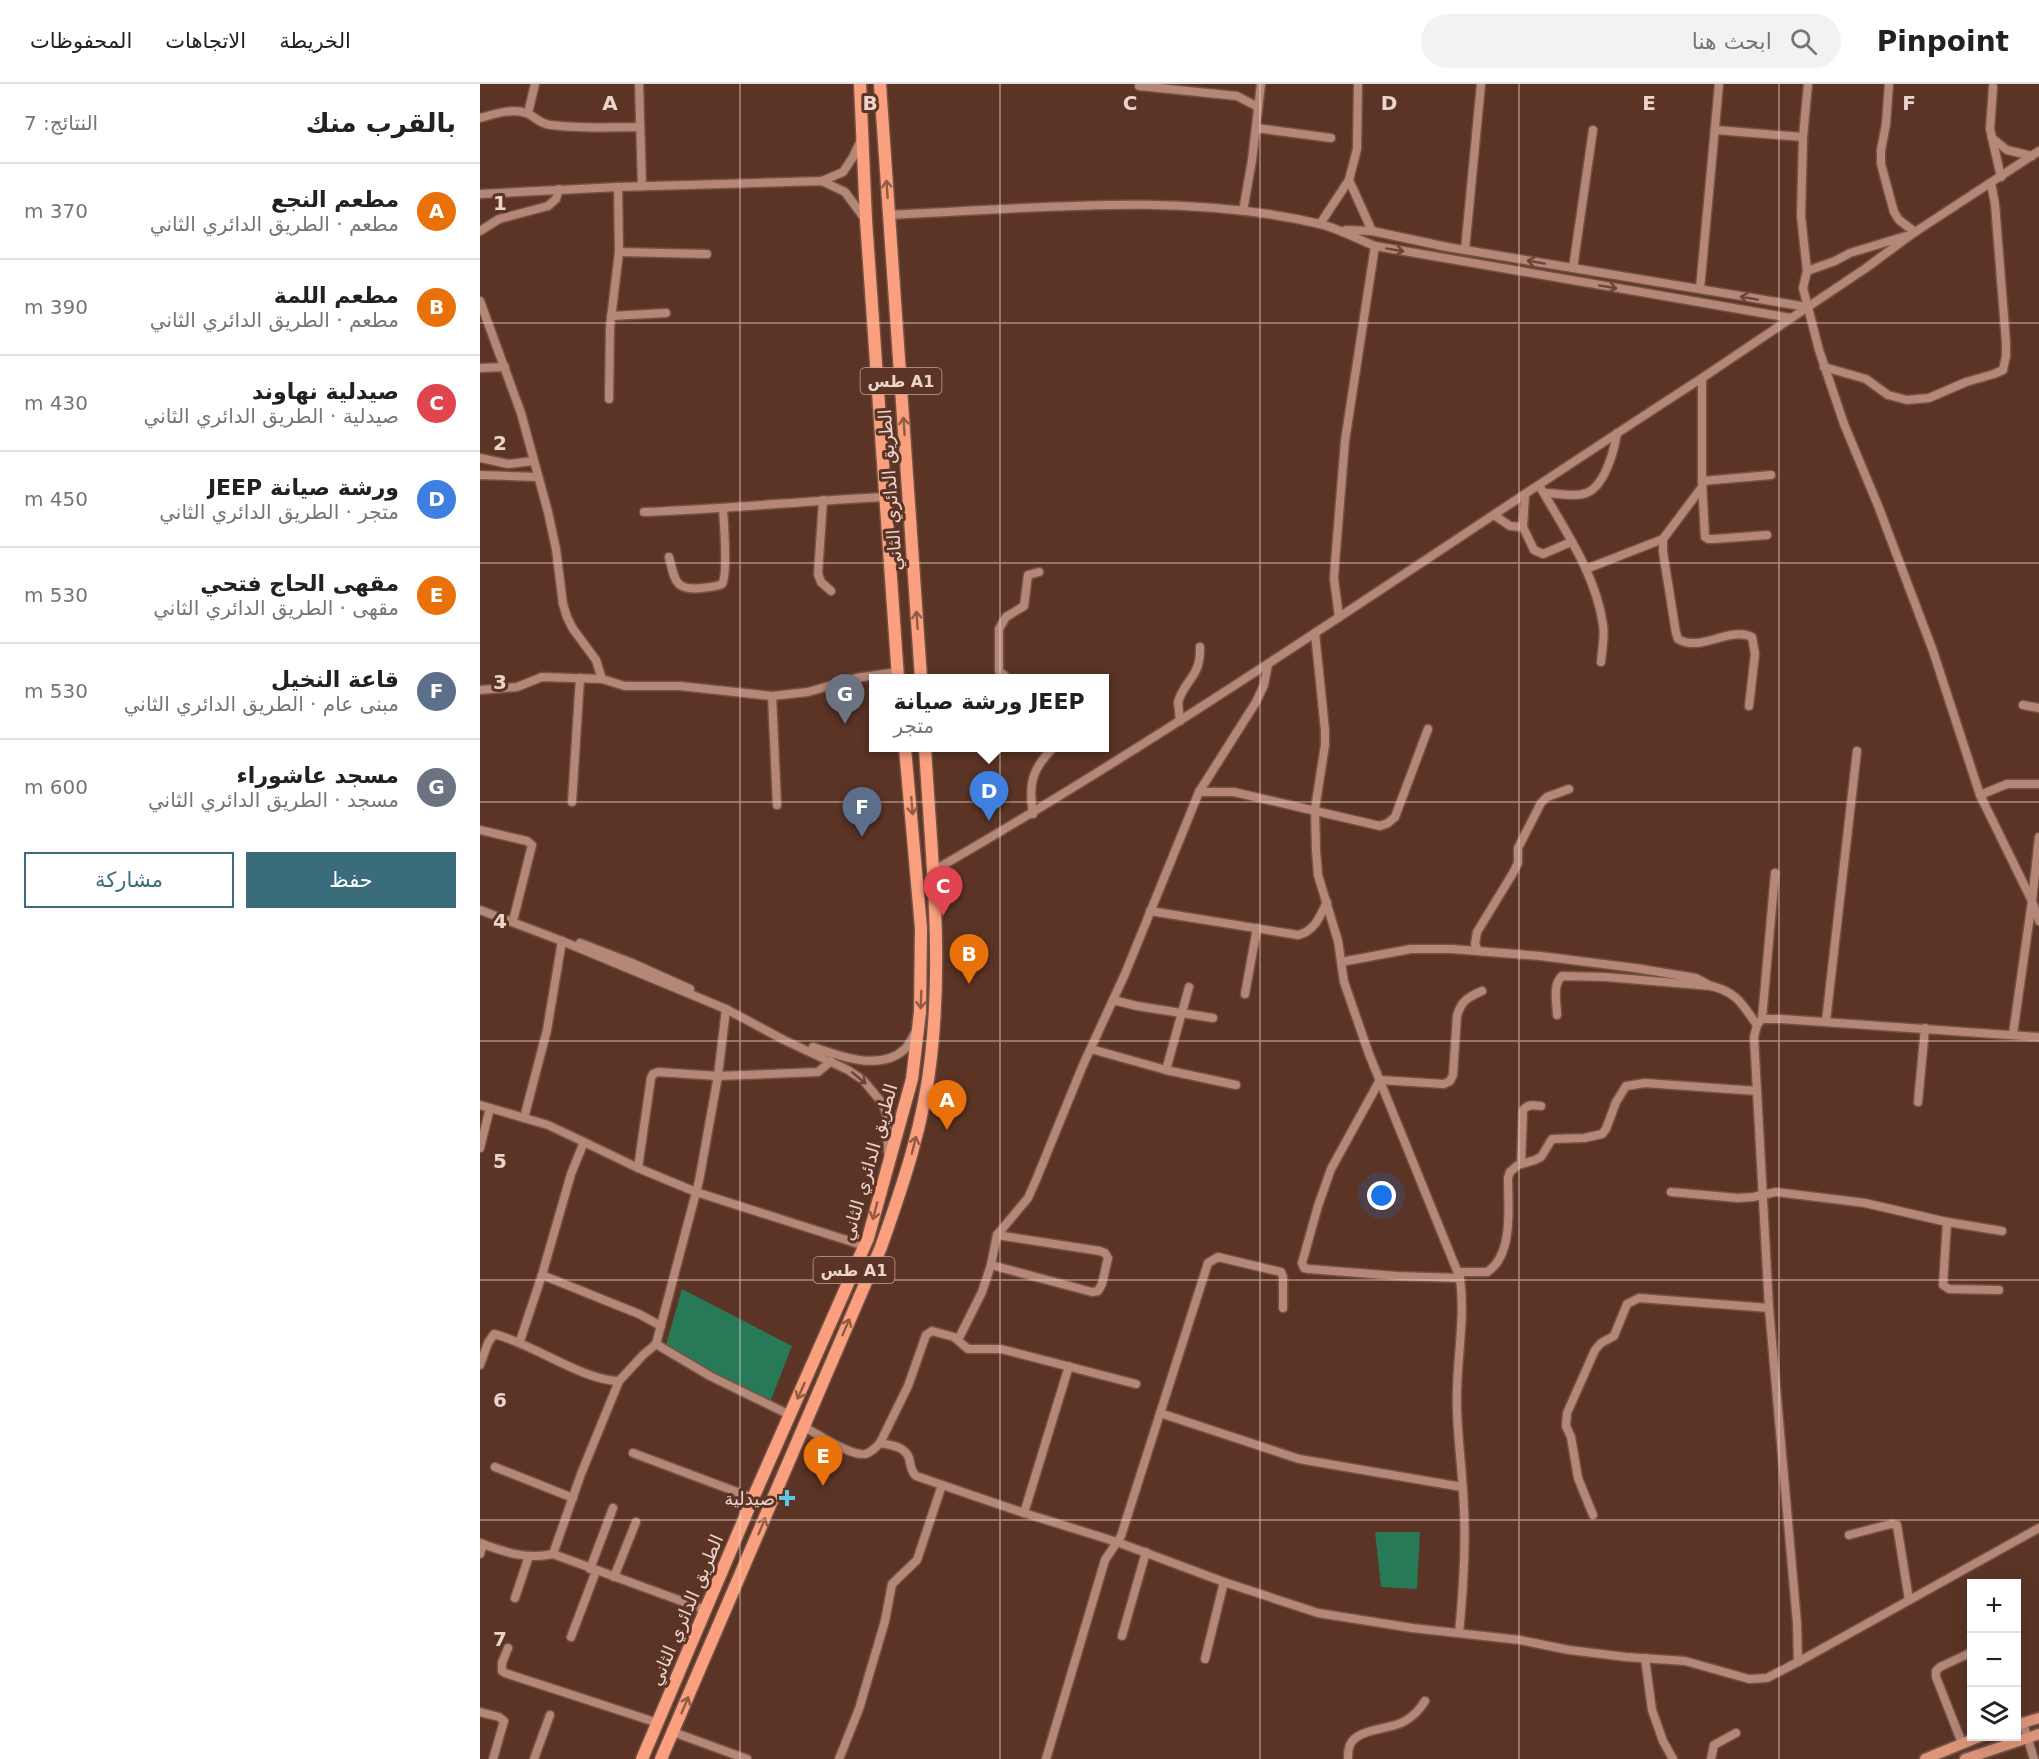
<!DOCTYPE html>
<html lang="ar">
<meta charset="utf-8">
<style>
body{margin:0;font-family:"DejaVu Sans","Noto Naskh Arabic",sans-serif;background:#f2f2f2;color:#202124;direction:rtl}
.controls{position:absolute;right:18px;bottom:18px;display:grid;overflow:hidden;border-radius:0px;box-shadow:0 6px 24px #0002}
.controls button{width:54px;height:54px;display:grid;place-items:center;padding:0;border:0;border-bottom:2px solid #e0e0e0;background:#fff;color:#202124;font:30px sans-serif}
.you{position:absolute;left:902px;top:1112px;width:21px;height:21px;margin:-15px;border:4px solid #fff;border-radius:50%;background:#1a73e8;box-shadow:0 0 0 9px #1a73e833}
.badge{display:grid;place-items:center;width:39px;height:39px;border-radius:50%;background:#3b6c7c;color:#fff;font-size:20px;font-weight:700}
.pin{position:absolute;translate:-50% -50px;filter:drop-shadow(0 2px 3px #0008)}
.pin::after{content:'';position:absolute;top:32px;width:21px;height:18px;background:inherit;clip-path:polygon(0 0,100% 0,50% 100%)}
.popup{position:absolute;left:389px;top:590px;width:240px;height:78px;box-sizing:border-box;display:grid;place-content:center;border-radius:0px;background:#fff;filter:drop-shadow(0 2px 4px #0005);font-size:20px;white-space:nowrap;color:#757577}
.popup b{font-size:22px;color:#202124}
.popup::after{content:'';position:absolute;left:50%;top:100%;margin-left:-12px;border:12px solid transparent;border-top-color:#fff}
.list{margin:0;padding:0;list-style:none}
h2{display:flex;justify-content:space-between;align-items:center;height:78px;margin:0;padding:0 24px;font-size:26px}
h2 small{font-size:20px;font-weight:400;color:#757577}
.list li{display:grid;grid-template-columns:39px 1fr auto;gap:18px;align-items:center;box-sizing:border-box;height:96px;padding:0 24px;border-top:2px solid #e0e0e0}
.list b{display:block;font-size:22px;white-space:nowrap}
.list p{margin:0;font-size:20px;white-space:nowrap;color:#757577}
.list em{font-size:20px;font-style:normal;color:#757577}
.actions{display:flex;gap:12px;padding:18px 24px}
.actions a{flex:1;padding:14px 0;border:2px solid #3b6c7c;border-radius:0px;text-align:center;font-size:21px;color:#3b6c7c}
.actions .main{background:#3b6c7c;color:#fff}
.icon{flex:none;width:33px;height:33px;fill:none;stroke:currentColor;stroke-width:2;stroke-linecap:round;stroke-linejoin:round}
.map{position:relative;flex:none;width:1559px;height:1675px;overflow:hidden;direction:ltr}
header{display:flex;align-items:center;gap:36px;box-sizing:border-box;height:84px;padding:0 30px;background:#fff;border-bottom:2px solid #e0e0e0}
header strong{font-size:28px}
nav{display:flex;gap:33px;margin-inline-start:auto;font-size:21px}
.search{width:420px;height:54px;background:#f2f2f2;display:flex;align-items:center;gap:15px;box-sizing:border-box;padding:0 21px;border-radius:33px;color:#757577;font-size:22px}
main{display:flex}
aside{flex:1;background:#fff}
.map>svg:first-child{display:block}
.green{fill:#287a57}
.lines{fill:none;stroke-linecap:round;stroke-linejoin:round}
.minor-casing{stroke:#735245;stroke-width:11}
.major-casing{stroke:#735245;stroke-width:14}
.highway-casing{stroke:#735245;stroke-width:15}
.minor{stroke:#b58776;stroke-width:8}
.major{stroke:#de967b;stroke-width:10}
.highway{stroke:#faa07e;stroke-width:12}
.oneway{stroke:#935a44}
.oneway2{stroke:#6d4535}
.grid{fill:none;stroke:#edd4ca;stroke-width:1.5;stroke-opacity:0.55}
.poi-dot{fill:#5dc7e8;stroke:#5b3425;stroke-width:2}
.labels{text-anchor:middle;dominant-baseline:central;stroke-width:6;stroke-linejoin:round;paint-order:stroke}
.shield{fill:#5b3425;stroke:#c1a498;stroke-width:1.5}
.shield-label{font-size:16px;font-weight:bold;fill:#edd4ca}
.street-label{font-size:18px;fill:#edd4ca;stroke:#5b3425}
.poi-label{font-size:18px;fill:#edd4ca;stroke:#5b3425;text-anchor:end}
.grid-label{font-size:20px;text-anchor:middle;font-weight:bold;fill:#edd4ca;stroke:#5b3425;stroke-width:6;stroke-linejoin:round;paint-order:stroke}
</style>
<header>
<strong>Pinpoint</strong>
<div class="search"><svg class="icon" aria-label="search" viewBox="0 0 24 24"><circle cx="10" cy="10" r="6"/><path d="M15 15l6 6"/></svg>ابحث هنا</div>
<nav><a>الخريطة</a><a>الاتجاهات</a><a>المحفوظات</a></nav>
</header>
<main>
<div class="map">
<svg width="1559" height="1675" viewBox="0 0 1559 1675">
<rect width="100%" height="100%" fill="#5b3425"/>
<g class="green">
<polygon points="202,1205 312,1262 290,1318 188,1266 186,1261"/>
<polygon points="895,1448 940,1448 937,1505 901,1503"/>
</g>
<g class="lines">
<g class="minor-casing">
<g id="minor">
<polyline points="159,0 162,102"/>
<polyline points="1409,0 1406,40 1401,66 1401,80 1414,128 1419,136 1435,148"/>
<polyline points="659,2 757,12 778,23"/>
<polyline points="1513,3 1510,45 1521,93"/>
<polyline points="48,29 55,0"/>
<path d="M0,34c15,-4 31,-10 46,-5 9,3 13,11 25,12 29,4 59,2 89,2"/>
<polyline points="776,44 851,54"/>
<polyline points="1236,46 1323,53 1321,132 1327,187 1323,204 1339,266 1364,340 1399,424 1453,567 1500,711 1552,817 1559,837"/>
<polyline points="1323,53 1328,0"/>
<polyline points="1512,54 1527,66 1552,72"/>
<polyline points="869,96 892,147"/>
<polyline points="342,97 363,88 373,73 381,56"/>
<polyline points="138,103 139,168 227,170"/>
<polyline points="0,110 138,103 342,97 365,108 385,135"/>
<polyline points="763,127 772,76 781,0"/>
<path d="M408,131c142,-6 293,-24 432,9 20,5 37,15 55,22l416,72"/>
<polyline points="840,140 869,96 877,65 878,0"/>
<polyline points="866,146 892,147 967,163 1327,223"/>
<polyline points="0,147 19,135 68,122 76,115 79,105"/>
<polyline points="985,166 1001,0"/>
<polyline points="1093,184 1113,46"/>
<polyline points="1327,187 1355,177 1370,169 1426,152"/>
<polyline points="1220,205 1239,0"/>
<polyline points="0,217 41,329 68,428 76,465 83,520 87,533 93,545 116,576 122,595"/>
<polyline points="131,232 186,229"/>
<polyline points="1344,283 1386,295 1408,311 1427,316 1449,314 1486,298 1514,290 1523,286 1526,272 1526,258 1515,120 1511,99"/>
<polyline points="0,284 25,283"/>
<polyline points="129,315 130,243 139,168"/>
<polyline points="0,374 28,380 53,377"/>
<polyline points="0,391 57,393"/>
<polyline points="1222,397 1291,391"/>
<path d="M1059,401c25,44 57,89 64,140 2,12 -1,25 -2,37"/>
<path d="M1222,403l-39,52v13l13,81 2,6c22,14 51,-13 74,-2l3,17 -6,52"/>
<path d="M1064,409c12,0 27,4 39,1 21,-4 31,-43 34,-61"/>
<polyline points="1045,410 1043,443 1054,466 1063,470 1091,458"/>
<polyline points="343,416 338,490 341,498 351,507"/>
<path d="M164,428c81,-3 161,-11 241,-15"/>
<polyline points="1014,431 1030,442 1043,443"/>
<polyline points="1287,451 1234,455 1228,455 1225,453 1222,397 1222,294 1386,184 1432,150 1559,67"/>
<path d="M189,473c6,24 6,34 33,31 7,-1 14,-1 20,-4 6,-9 2,-61 1,-75"/>
<polyline points="1106,485 1183,455"/>
<polyline points="859,533 854,495 855,479 865,357 895,162"/>
<path d="M835,549l10,97v15l-10,64 1,41 2,25 20,66 6,41 25,72 91,224c6,44 -5,87 -3,132 1,33 6,66 7,100 2,40 -1,82 -5,123"/>
<polyline points="527,594 519,587 519,545 526,533 544,522 548,491 559,488"/>
<polyline points="0,606 37,603 62,593 122,595 145,602 200,602 292,612 328,608 376,594 417,588"/>
<polyline points="292,612 297,721"/>
<polyline points="1543,621 1559,624"/>
<path d="M700,637l-2,-19c7,-23 23,-25 22,-55"/>
<polyline points="719,708 754,708 900,742 908,739 915,733 948,645"/>
<polyline points="1500,711 1527,700 1559,700"/>
<polyline points="92,718 100,594"/>
<path d="M553,730c-5,-30 -1,-45 20,-66"/>
<polyline points="0,746 47,757 52,761 34,833"/>
<path d="M453,787c264,-152 513,-328 769,-493"/>
<polyline points="0,826 82,857 246,925 304,956 368,986 383,996 403,1020 407,1033 408,1069"/>
<path d="M670,827l148,24c17,-4 22,-19 29,-33"/>
<polyline points="100,859 152,879 210,905"/>
<polyline points="998,867 995,860 997,848 1033,789 1038,779 1038,764 1061,719 1067,713 1089,705"/>
<polyline points="861,878 931,865 972,865 1060,872 1155,884 1216,894 1231,902"/>
<polyline points="765,910 777,844"/>
<polyline points="633,916 657,922 733,934"/>
<path d="M1077,931c0,-12 -5,-30 5,-39l44,1 105,9c26,6 31,18 46,39"/>
<polyline points="1282,935 1295,789"/>
<polyline points="1346,937 1377,667"/>
<polyline points="1533,950 1552,817 1559,753"/>
<path d="M333,963c27,9 67,25 92,2 4,-4 7,-11 10,-16"/>
<polyline points="611,965 686,986 756,1001"/>
<polyline points="686,986 709,903"/>
<polyline points="1438,1018 1445,944"/>
<polyline points="0,1021 68,1041 104,1058 91,1090 62,1191 40,1257"/>
<polyline points="44,1034 67,946 82,857"/>
<polyline points="104,1058 158,1084 216,1108 385,1162"/>
<polyline points="0,1064 10,1024"/>
<path d="M1041,1080l2,-54c5,-6 10,-5 18,-4"/>
<polyline points="158,1084 171,994 173,990 178,988 238,992 338,988 351,977"/>
<polyline points="1191,1108 1258,1114 1273,1113 1296,1108 1385,1119 1467,1138 1522,1147"/>
<polyline points="1467,1138 1463,1201 1469,1205 1519,1206"/>
<polyline points="511,1181 612,1208 618,1207 622,1200 628,1174 625,1169 620,1167 517,1151"/>
<path d="M978,1188h29c27,-17 21,-66 21,-94l2,-6 8,-7 17,-5 6,-3 11,-18 32,-1 18,-4 4,-5 10,-27 10,-16 19,-3 112,8"/>
<polyline points="62,1191 159,1230 181,1242"/>
<path d="M980,1194l-63,-2 -88,-7 -5,-1 -2,-5 16,-57 13,-37 49,-89 64,4 6,-3 3,-6 4,-59c4,-15 11,-19 25,-25"/>
<polyline points="478,1256 502,1208 511,1181 517,1151 548,1114 556,1096 603,981 645,890 719,708 776,618 784,601 788,580"/>
<polyline points="176,1260 230,1292 310,1331"/>
<path d="M0,1281l8,-22 6,-9c40,10 87,46 125,47l24,-26 13,-11 43,-163 19,-105 8,-67"/>
<polyline points="680,1329 819,1375 982,1403"/>
<path d="M324,1343c14,7 46,29 61,27 6,-1 11,-7 15,-11l28,-57 18,-51 6,-4 22,6 14,12h33l135,35"/>
<path d="M400,1359c10,2 25,3 29,15 2,7 1,12 7,18l108,37 93,29 107,40 94,31 94,15 108,12 49,10 57,7 59,4 64,18 18,-1 31,-16 241,-134"/>
<polyline points="153,1369 273,1414"/>
<polyline points="15,1383 93,1414"/>
<polyline points="544,1429 589,1282"/>
<polyline points="1113,1431 1098,1394 1091,1353 1086,1342 1087,1329 1115,1266 1121,1259 1134,1252 1147,1220 1159,1214 1289,1224"/>
<polyline points="1369,1451 1411,1440 1417,1441 1429,1516"/>
<path d="M0,1459c24,9 47,17 73,11l28,-80 38,-93"/>
<polyline points="0,1470 3,1460"/>
<polyline points="73,1470 226,1526"/>
<polyline points="110,1485 133,1424"/>
<polyline points="134,1493 156,1438"/>
<polyline points="35,1514 49,1472"/>
<polyline points="642,1552 666,1468"/>
<polyline points="91,1553 116,1487"/>
<polyline points="28,1564 22,1579 22,1587 25,1589 178,1639"/>
<polyline points="1165,1574 1172,1626 1183,1657 1193,1675"/>
<polyline points="725,1575 744,1498"/>
<polyline points="1318,1578 1317,1539 1289,1224 1274,953 1277,941 1282,935 1301,935 1559,953"/>
<polyline points="0,1628 19,1633 24,1637 13,1675"/>
<polyline points="1543,1639 1554,1675"/>
<polyline points="193,1648 267,1675"/>
<polyline points="1482,1659 1456,1593 1456,1587 1460,1583 1492,1568"/>
<polyline points="54,1675 70,1631"/>
<polyline points="359,1675 379,1625 405,1537 412,1500 437,1476 462,1401"/>
<polyline points="566,1675 625,1476 641,1452 728,1179 738,1173 801,1188 803,1193 803,1224"/>
<path d="M868,1675c0,-4 0,-10 2,-14 7,-17 41,-15 55,-24 9,-5 15,-12 20,-20"/>
<polyline points="1231,1675 1234,1661 1256,1649"/>
</g>
</g>
<g class="major-casing">
<g id="major">
<polyline points="1536,1641 1559,1634"/>
<polyline points="1445,1675 1501,1652"/>
<polyline points="1485,1675 1559,1650"/>
</g>
</g>
<g class="highway-casing">
<g id="highway">
<polyline points="380,0 386,136 418,594"/>
<polyline points="400,0 441,594"/>
<polyline points="162,1675 273,1414 388,1154 432,995 440,928 441,844 425,664"/>
<path d="M181,1675l220,-512c22,-62 43,-124 50,-190 12,-103 0,-206 -6,-309"/>
</g>
</g>
<use href="#minor" class="minor"/>
<use href="#major" class="major"/>
<use href="#highway" class="highway"/>
</g>
<defs><path id="oneway-shaft" d="M-6 0H5M1.5-3L5.5 0L1.5 3" fill="none" stroke-width="1.6" stroke-linecap="round" stroke-linejoin="round" transform="scale(1.5)"/></defs>
<g class="oneway">
<use href="#oneway-shaft" transform="translate(407 105) rotate(-94)"/>
<use href="#oneway-shaft" transform="translate(424 342) rotate(-94)"/>
<use href="#oneway-shaft" transform="translate(437 536) rotate(-94)"/>
<use href="#oneway-shaft" transform="translate(432 722) rotate(85)"/>
<use href="#oneway-shaft" transform="translate(441 916) rotate(92)"/>
<use href="#oneway-shaft" transform="translate(434 1061) rotate(-76)"/>
<use href="#oneway-shaft" transform="translate(395 1127) rotate(105)"/>
<use href="#oneway-shaft" transform="translate(366 1243) rotate(-67)"/>
<use href="#oneway-shaft" transform="translate(321 1307) rotate(114)"/>
<use href="#oneway-shaft" transform="translate(282 1442) rotate(-67)"/>
<use href="#oneway-shaft" transform="translate(205 1621) rotate(-67)"/>
</g>
<g class="oneway2">
<use href="#oneway-shaft" transform="translate(915 166) rotate(10)"/>
<use href="#oneway-shaft" transform="translate(1056 178) rotate(-170)"/>
<use href="#oneway-shaft" transform="translate(1128 203) rotate(10)"/>
<use href="#oneway-shaft" transform="translate(1269 214) rotate(-170)"/>
<use href="#oneway-shaft" transform="translate(379 994) rotate(40)"/>
</g>
<path class="grid" d="M260,0v1675M520,0v1675M780,0v1675M1039,0v1675M1299,0v1675M0,239h1559M0,479h1559M0,718h1559M0,957h1559M0,1196h1559M0,1436h1559"/>
<path class="poi-dot" d="M304 1405h6v6h6v6h-6v6h-6v-6h-6v-6h6z"/>
<g class="labels">
<g class="shield">
<rect x="380.5" y="284" width="81" height="26" rx="4.5"/>
<rect x="333.5" y="1173" width="81" height="26" rx="4.5"/>
</g>
<g class="shield-label">
<text x="421" y="297">طس A1</text>
<text x="374" y="1186">طس A1</text>
</g>
<g class="street-label">
<text transform="translate(410 406) rotate(-94)">الطريق الدائري الثاني</text>
<text transform="translate(389 1078) rotate(-74)">الطريق الدائري الثاني</text>
<text transform="translate(206 1526) rotate(-67)">الطريق الدائري الثاني</text>
</g>
<g class="poi-label">
<text x="295" y="1414">صيدلية</text>
</g>
</g>
<g class="grid-label">
<text x="130" y="26">A</text>
<text x="390" y="26">B</text>
<text x="650" y="26">C</text>
<text x="909" y="26">D</text>
<text x="1169" y="26">E</text>
<text x="1429" y="26">F</text>
<text x="20" y="126">1</text>
<text x="20" y="366">2</text>
<text x="20" y="605">3</text>
<text x="20" y="844">4</text>
<text x="20" y="1084">5</text>
<text x="20" y="1323">6</text>
<text x="20" y="1562">7</text>
</g>
</svg>
<div class="controls">
<button>+</button>
<button>−</button>
<button><svg class="icon" aria-label="layers" viewBox="0 0 24 24"><path d="M12 4l9 5-9 5-9-5zM3 14l9 5 9-5"/></svg></button>
</div>
<div class="you"></div>
<div class="pin badge" style="left:467px;top:1046px;background:#e8710a">A</div>
<div class="pin badge" style="left:489px;top:900px;background:#e8710a">B</div>
<div class="pin badge" style="left:463px;top:832px;background:#e0444e">C</div>
<div class="pin badge" style="left:509px;top:737px;background:#3f7fe0">D</div>
<div class="popup"><b>ورشة صيانة JEEP</b>متجر</div>
<div class="pin badge" style="left:343px;top:1402px;background:#e8710a">E</div>
<div class="pin badge" style="left:382px;top:753px;background:#5c6f8a">F</div>
<div class="pin badge" style="left:365px;top:640px;background:#6b7280">G</div>
</div>
<aside>
<h2>بالقرب منك<small>النتائج: 7</small></h2>
<ul class="list">
<li><span class="badge" style="background:#e8710a">A</span><div><b>مطعم النجع</b><p>مطعم · الطريق الدائري الثاني</p></div><em>370 m</em></li>
<li><span class="badge" style="background:#e8710a">B</span><div><b>مطعم اللمة</b><p>مطعم · الطريق الدائري الثاني</p></div><em>390 m</em></li>
<li><span class="badge" style="background:#e0444e">C</span><div><b>صيدلية نهاوند</b><p>صيدلية · الطريق الدائري الثاني</p></div><em>430 m</em></li>
<li><span class="badge" style="background:#3f7fe0">D</span><div><b>ورشة صيانة JEEP</b><p>متجر · الطريق الدائري الثاني</p></div><em>450 m</em></li>
<li><span class="badge" style="background:#e8710a">E</span><div><b>مقهى الحاج فتحي</b><p>مقهى · الطريق الدائري الثاني</p></div><em>530 m</em></li>
<li><span class="badge" style="background:#5c6f8a">F</span><div><b>قاعة النخيل</b><p>مبنى عام · الطريق الدائري الثاني</p></div><em>530 m</em></li>
<li><span class="badge" style="background:#6b7280">G</span><div><b>مسجد عاشوراء</b><p>مسجد · الطريق الدائري الثاني</p></div><em>600 m</em></li>
</ul>
<div class="actions"><a class="main">حفظ</a><a>مشاركة</a></div>
</aside>
</main>
